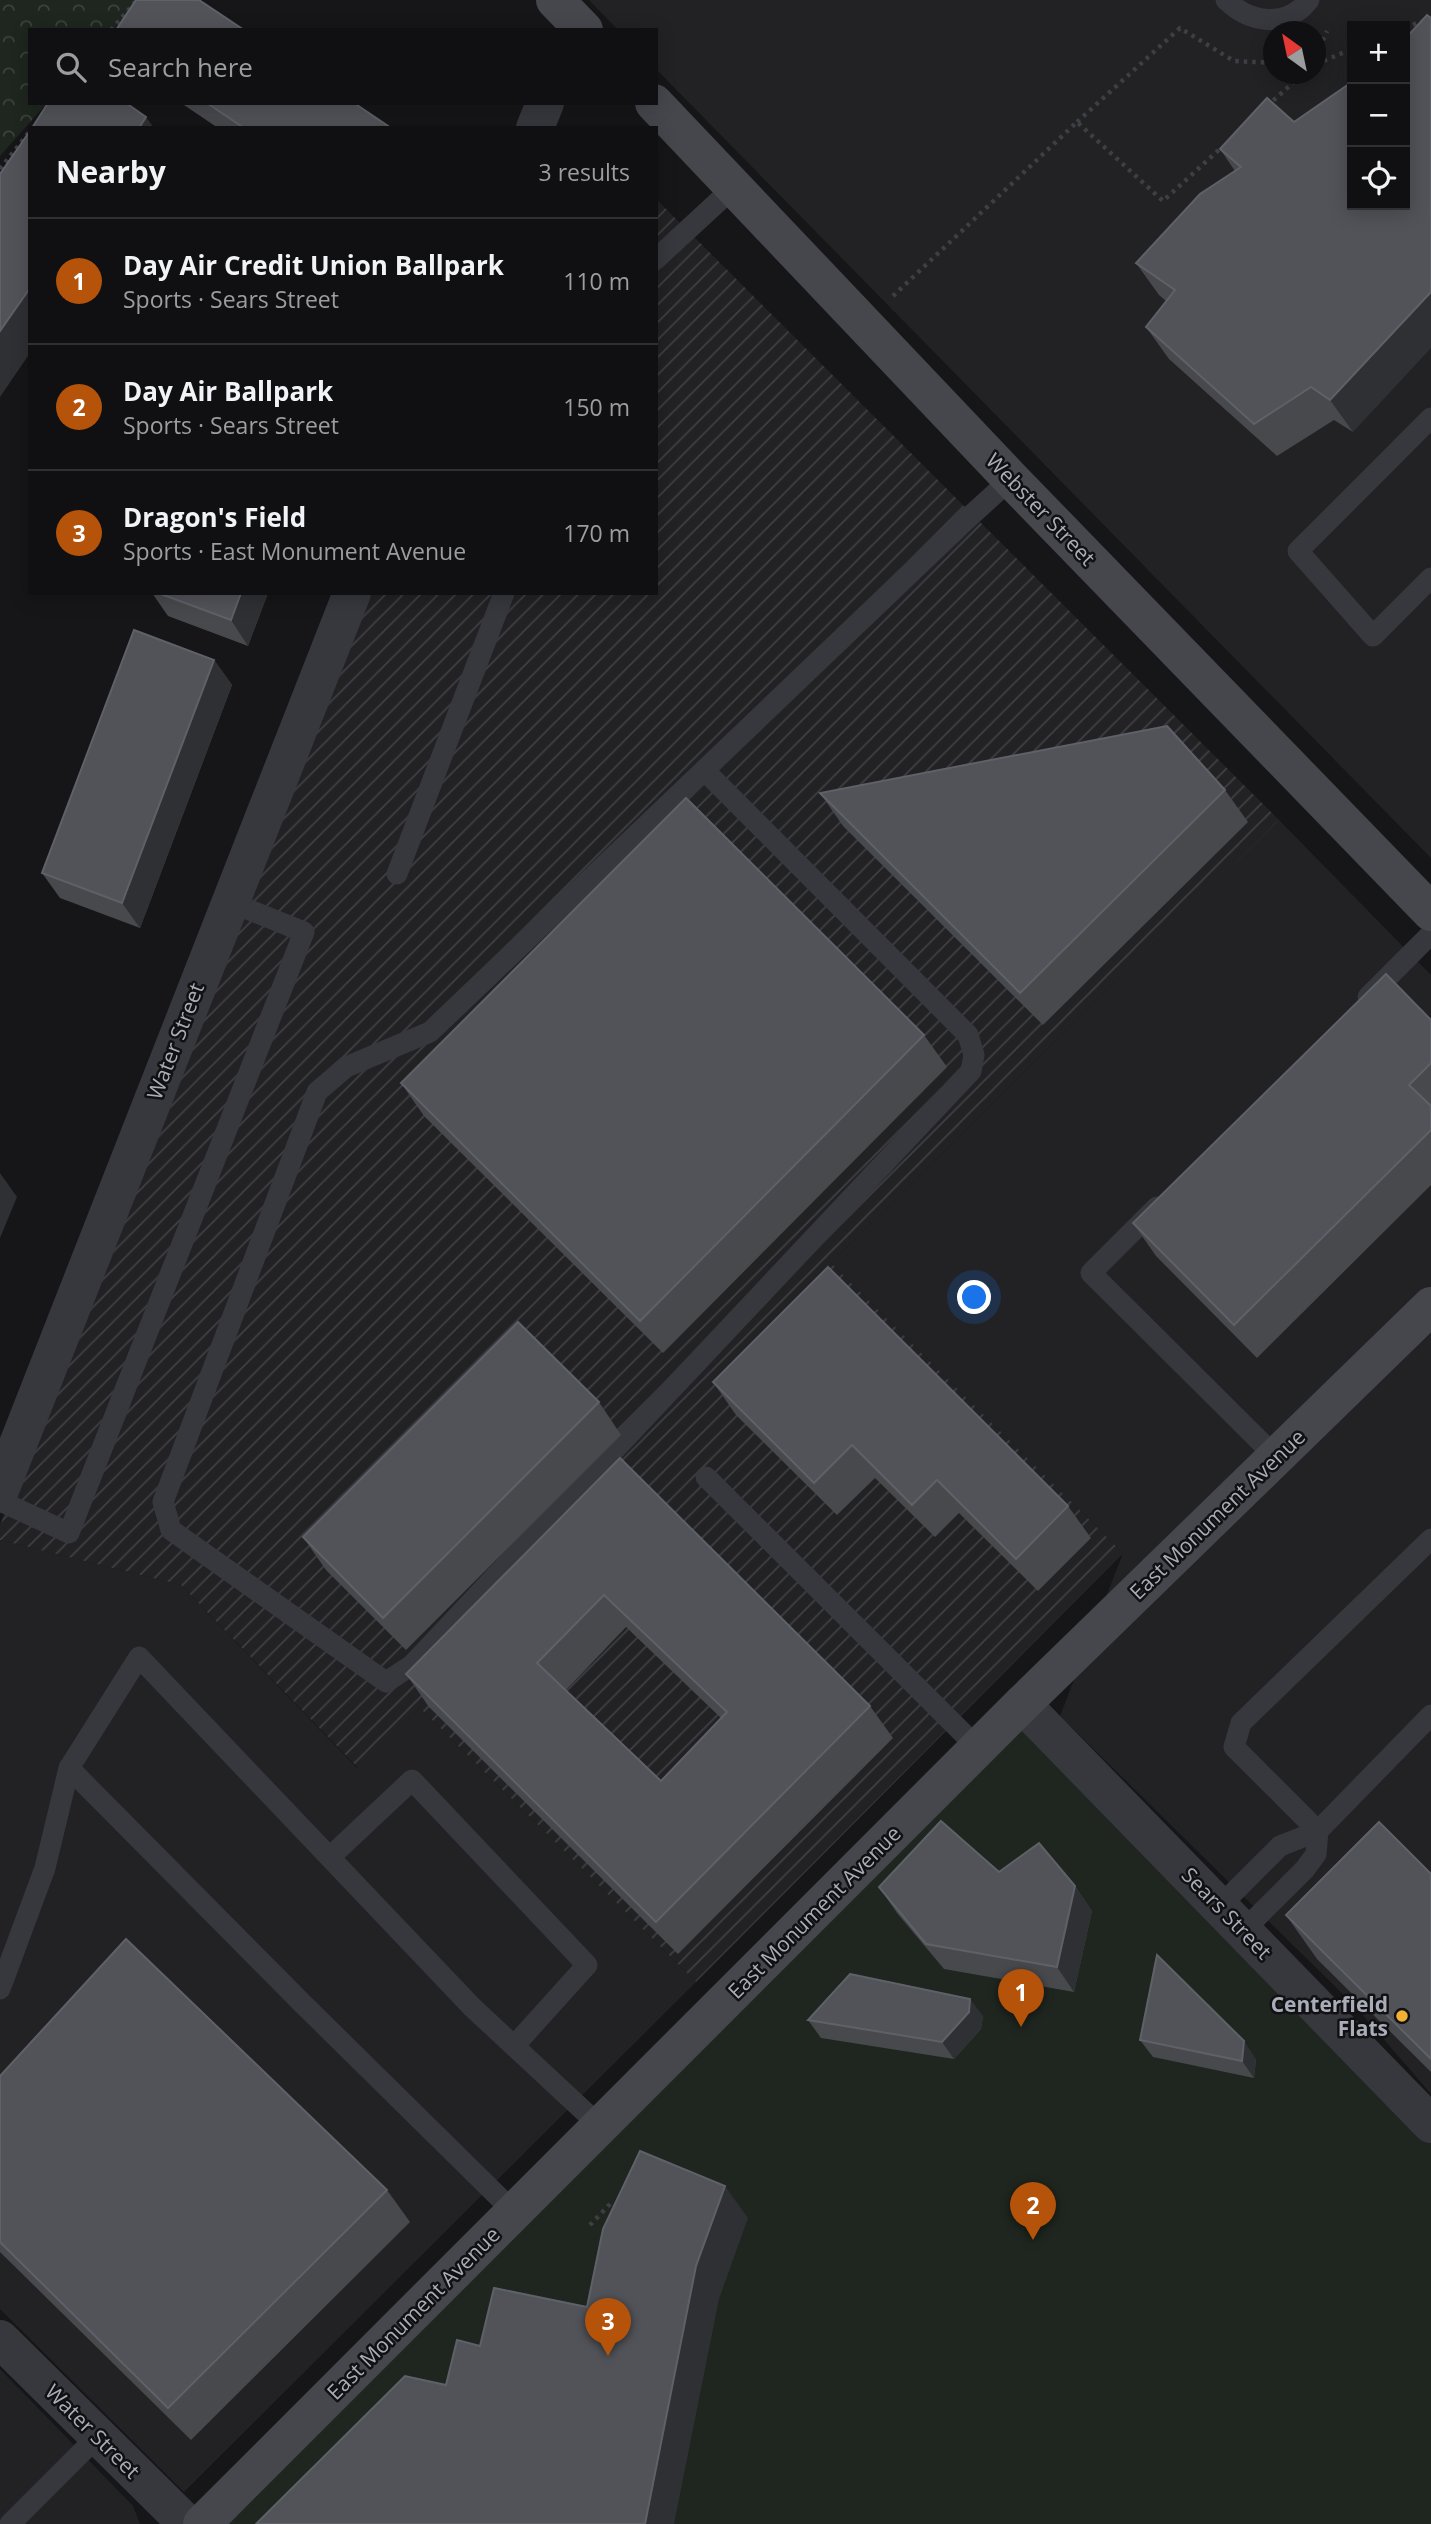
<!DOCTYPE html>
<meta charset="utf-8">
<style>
body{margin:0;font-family:"Open Sans",sans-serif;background:#19191b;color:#f1f3f6}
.controls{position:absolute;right:21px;top:21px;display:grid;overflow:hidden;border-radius:0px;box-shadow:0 4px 18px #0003}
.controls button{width:63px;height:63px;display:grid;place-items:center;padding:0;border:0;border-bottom:2px solid #303032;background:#101012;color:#f1f3f6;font:35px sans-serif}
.compass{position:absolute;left:1263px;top:21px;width:63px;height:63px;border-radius:50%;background:#101012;box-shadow:0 4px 18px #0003;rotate:327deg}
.you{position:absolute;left:975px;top:1298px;width:24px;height:24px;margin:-18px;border:5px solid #fff;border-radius:50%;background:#1a73e8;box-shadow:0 0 0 10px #1a73e833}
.badge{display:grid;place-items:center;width:46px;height:46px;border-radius:50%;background:#b45309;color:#fff;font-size:23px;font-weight:700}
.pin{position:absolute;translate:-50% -58px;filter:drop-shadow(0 2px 4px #0008)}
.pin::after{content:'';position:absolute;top:37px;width:24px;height:21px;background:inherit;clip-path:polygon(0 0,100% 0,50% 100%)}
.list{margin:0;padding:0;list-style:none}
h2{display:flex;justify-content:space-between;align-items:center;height:91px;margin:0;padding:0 28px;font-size:30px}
h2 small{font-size:23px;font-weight:400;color:#9c9d9f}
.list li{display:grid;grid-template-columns:46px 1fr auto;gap:21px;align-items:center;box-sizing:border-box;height:126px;padding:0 28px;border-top:2px solid #303032}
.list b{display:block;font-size:26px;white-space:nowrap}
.list p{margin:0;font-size:23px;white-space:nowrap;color:#9c9d9f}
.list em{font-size:23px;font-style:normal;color:#9c9d9f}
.icon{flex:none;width:38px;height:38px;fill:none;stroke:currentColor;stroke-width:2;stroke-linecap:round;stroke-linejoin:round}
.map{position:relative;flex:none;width:1431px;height:2524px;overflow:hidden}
.search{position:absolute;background:#101012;box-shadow:0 4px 18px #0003;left:28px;top:28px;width:630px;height:77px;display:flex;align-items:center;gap:18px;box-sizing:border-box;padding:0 24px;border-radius:0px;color:#9c9d9f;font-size:26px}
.panel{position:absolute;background:#101012;box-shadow:0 4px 18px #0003;left:28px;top:126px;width:630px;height:469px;border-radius:0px}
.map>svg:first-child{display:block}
.built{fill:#222225;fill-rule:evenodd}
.industrial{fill:url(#industrial-furrows)}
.park{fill:url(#park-crowns)}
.garden{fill:#1e261f}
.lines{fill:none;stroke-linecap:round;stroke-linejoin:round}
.path{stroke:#3d3f44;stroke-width:4.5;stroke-dasharray:3.5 5;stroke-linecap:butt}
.lane{stroke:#37383d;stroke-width:21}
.street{stroke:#37383d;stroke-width:38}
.secondary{stroke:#45474d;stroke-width:38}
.wall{fill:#47494d;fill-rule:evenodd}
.shaded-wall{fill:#2f3033}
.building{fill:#525359;stroke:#5f6168;stroke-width:2;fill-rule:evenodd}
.poi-dot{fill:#f2b134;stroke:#111113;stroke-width:2.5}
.labels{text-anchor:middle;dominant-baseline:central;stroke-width:5;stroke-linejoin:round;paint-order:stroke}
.street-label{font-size:21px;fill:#a8adb8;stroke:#111113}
.poi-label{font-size:21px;font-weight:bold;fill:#a8adb8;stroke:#111113;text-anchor:end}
</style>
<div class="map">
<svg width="1431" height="2524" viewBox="0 0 1431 2524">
<defs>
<pattern id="industrial-furrows" width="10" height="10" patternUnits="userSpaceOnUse" patternTransform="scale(1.75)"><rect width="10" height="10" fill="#222225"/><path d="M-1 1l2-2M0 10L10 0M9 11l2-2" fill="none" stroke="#3f3f43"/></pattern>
<pattern id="park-crowns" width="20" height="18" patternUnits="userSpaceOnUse" patternTransform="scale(1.75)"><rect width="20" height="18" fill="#1e261f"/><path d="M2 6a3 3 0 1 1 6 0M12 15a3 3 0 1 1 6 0" fill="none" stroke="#3c433d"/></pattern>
</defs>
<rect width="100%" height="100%" fill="#161618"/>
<g class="built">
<path d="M589,0h842v858l-775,-789v-39h-38zM1352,26h53v179h-53zM1274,32h42v42h-42z"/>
<polygon points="1279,820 1431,975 1431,2094 1355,2006 1060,1716 1123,1553 831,1263"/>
<polygon points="0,1540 181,1585 358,1769 420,1708 696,1982 184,2492 0,2309"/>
<polygon points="0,2369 133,2506 140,2524 0,2524"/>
</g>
<polygon class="industrial" points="656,199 1279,820 831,1263 1123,1553 696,1982 420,1708 359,1769 181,1585 0,1540 0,1525 372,593 656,593"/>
<polygon class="park" points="0,0 139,0 113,30 30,30 30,103 47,103 0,156"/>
<polygon class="garden" points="1022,1704 1431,2124 1431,2524 214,2524"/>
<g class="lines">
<g class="path">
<polyline points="1405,28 1431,18"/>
<polyline points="111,30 137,0"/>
<polyline points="1316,56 1327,31"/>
<polyline points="1316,64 1352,49"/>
<polyline points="1267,106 1303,74"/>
<polyline points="1077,122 1180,28 1234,61 1274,63"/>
<polyline points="0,169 30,131"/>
<polyline points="893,296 1077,122 1163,201 1222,147"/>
<polyline points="590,2225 610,2204"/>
</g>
<g class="lane">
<path d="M1226,0c24,23 60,29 83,0"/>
<polyline points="656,259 734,187"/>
<polyline points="1431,418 1298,551 1373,636 1431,578"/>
<polyline points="704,770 968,1035 974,1055 971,1071 412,1665 386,1682 171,1530 163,1502 317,1092 346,1067 430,1032 967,519 1011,479"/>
<polyline points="397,874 504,593"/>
<polyline points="1368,997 1431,934"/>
<polyline points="1157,1207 1091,1273 1276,1457"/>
<polyline points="706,1477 978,1748"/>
<polyline points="0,1501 69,1533 304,932 230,902"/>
<polyline points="1318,1831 1234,1747 1241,1723 1431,1539"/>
<polyline points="330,1857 412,1780 587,1965 514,2046"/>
<polyline points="1220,1906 1280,1846 1318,1831 1431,1715"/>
<polyline points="1244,1930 1305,1869 1316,1854 1318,1831"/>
<polyline points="0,1989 45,1868 69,1768"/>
<polyline points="514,2212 302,2003 69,1768 139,1657 472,2007 600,2126"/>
<polyline points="10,2524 98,2436"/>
</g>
<g class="street">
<polyline points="535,128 545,103"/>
<polyline points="0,1490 352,593"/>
<polyline points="1022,1704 1431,2124"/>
<polyline points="0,2339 187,2524"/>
</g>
<g class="secondary">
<polyline points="555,0 584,30"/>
<polyline points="654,103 1011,479 1431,912"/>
<polyline points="202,2524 1022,1704 1431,1306"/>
</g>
</g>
<g class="wall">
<polygon points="1267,98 1353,432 1334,420 1277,456 1169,359 1146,327 1166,301 1159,295 1136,263 1235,171 1220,149"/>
<polygon points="181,103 354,103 391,128 218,128"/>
<polygon points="152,593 268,593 248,646 168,616"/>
<polygon points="214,660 232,685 140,928 60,898 42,873"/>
<polygon points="1225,790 1248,822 1043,1025 843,826 820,793"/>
<polygon points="1431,1020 1431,1185 1257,1358 1156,1256 1133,1223"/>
<polygon points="924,1035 947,1067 663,1353 424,1116 401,1083"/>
<polygon points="713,1382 1068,1506 1091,1538 1038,1591 959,1513 935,1537 875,1478 837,1515 736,1415"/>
<polygon points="599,1402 621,1435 406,1650 326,1570 303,1537"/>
<path d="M620,1458l250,248 23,32 -215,216 -249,-247 -23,-33zM626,1627l95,91 -60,63 -95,-91z"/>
<polygon points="999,1872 1075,1886 1092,1911 1074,1992 944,1969 897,1913 879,1887"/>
<polygon points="1431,1874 1431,2072 1317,1959 1286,1915"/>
<polygon points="983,2016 981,2029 954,2059 821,2038 808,2020"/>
<polygon points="1140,2040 1256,2059 1254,2078 1153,2057"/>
<polygon points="0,2076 387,2190 410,2222 191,2440 0,2252"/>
</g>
<g class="shaded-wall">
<polygon points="146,117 154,128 139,128"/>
<polygon points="30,288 30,353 0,397 0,331"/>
<polygon points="1431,292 1431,348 1353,432 1330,400"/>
<polygon points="241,593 268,593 248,646 231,620"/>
<polygon points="214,660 232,685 140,928 122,903"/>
<polygon points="0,1173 17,1197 0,1238"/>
<polygon points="1075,1886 1092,1911 1074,1992 1057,1967"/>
<polygon points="970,1999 983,2016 981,2029 954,2059 942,2042"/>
<polygon points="1244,2041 1256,2059 1254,2078 1242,2061"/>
<polygon points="725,2186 748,2218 719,2299 674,2524 645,2524 696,2266"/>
</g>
<g class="building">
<polygon points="136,0 199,0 244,30 116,30"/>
<polygon points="1427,15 1431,18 1431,292 1330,400 1311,387 1254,424 1146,327 1175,290 1136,263 1200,194 1241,167 1220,149 1267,98 1294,122 1352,82 1352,205 1405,205 1405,39"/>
<polygon points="48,103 126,103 146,117 139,128 32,128"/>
<polygon points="207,103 354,103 391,128 244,128"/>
<polygon points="30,131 30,288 0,331 0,174"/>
<polygon points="158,593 241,593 231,620"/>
<polygon points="134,630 214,660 122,903 42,873"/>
<polygon points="1167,726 1225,790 1020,993 820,793"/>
<polygon points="686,798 924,1035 640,1321 401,1083"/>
<polygon points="1386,974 1431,1020 1431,1063 1409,1085 1431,1106 1431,1130 1234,1325 1133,1223"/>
<polygon points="828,1267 1068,1506 1016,1559 937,1480 912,1505 852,1445 814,1483 713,1382"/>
<polygon points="518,1322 599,1402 383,1618 303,1537"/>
<path d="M620,1458l250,248 -214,216 -250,-248zM604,1595l123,117 -66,69 -124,-118z"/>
<polygon points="941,1821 999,1872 1039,1843 1075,1886 1057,1967 926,1944 879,1887"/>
<polygon points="1379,1822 1431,1874 1431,2059 1286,1915"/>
<polygon points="126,1939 387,2190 168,2408 0,2242 0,2076"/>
<polygon points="1157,1955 1244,2041 1242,2061 1140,2040"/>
<polygon points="850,1974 970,1999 969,2012 942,2042 808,2020"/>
<polygon points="640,2151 725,2186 696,2266 645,2524 256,2524 405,2376 446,2385 457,2340 480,2346 494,2288 587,2307 603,2229"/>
</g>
<circle class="poi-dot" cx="1402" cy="2016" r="7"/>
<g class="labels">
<g class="street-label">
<text transform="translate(1041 509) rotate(46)">Webster Street</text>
<text transform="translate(175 1041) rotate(-69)">Water Street</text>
<text transform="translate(1217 1514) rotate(-44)">East Monument Avenue</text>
<text transform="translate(814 1912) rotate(-45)">East Monument Avenue</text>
<text transform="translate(1227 1913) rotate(46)">Sears Street</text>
<text transform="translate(413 2313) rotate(-45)">East Monument Avenue</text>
<text transform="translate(93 2431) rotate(45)">Water Street</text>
</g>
<g class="poi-label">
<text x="1388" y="2004">Centerfield<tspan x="1388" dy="24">Flats</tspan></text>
</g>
</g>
</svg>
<div class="controls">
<button>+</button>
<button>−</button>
<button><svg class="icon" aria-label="locate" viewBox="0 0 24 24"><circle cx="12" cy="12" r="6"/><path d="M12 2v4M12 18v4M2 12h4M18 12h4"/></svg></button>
</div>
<svg class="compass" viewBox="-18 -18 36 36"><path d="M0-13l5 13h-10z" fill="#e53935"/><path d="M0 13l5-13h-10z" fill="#9c9d9f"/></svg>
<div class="you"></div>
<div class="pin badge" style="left:1021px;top:2027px">1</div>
<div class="pin badge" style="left:1033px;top:2240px">2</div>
<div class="pin badge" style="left:608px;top:2356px">3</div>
<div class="search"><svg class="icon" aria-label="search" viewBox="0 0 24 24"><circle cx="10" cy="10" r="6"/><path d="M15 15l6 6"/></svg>Search here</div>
<section class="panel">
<h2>Nearby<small>3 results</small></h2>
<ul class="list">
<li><span class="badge">1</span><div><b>Day Air Credit Union Ballpark</b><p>Sports · Sears Street</p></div><em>110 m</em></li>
<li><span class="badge">2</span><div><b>Day Air Ballpark</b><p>Sports · Sears Street</p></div><em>150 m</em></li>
<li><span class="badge">3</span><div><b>Dragon's Field</b><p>Sports · East Monument Avenue</p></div><em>170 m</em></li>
</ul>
</section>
</div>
